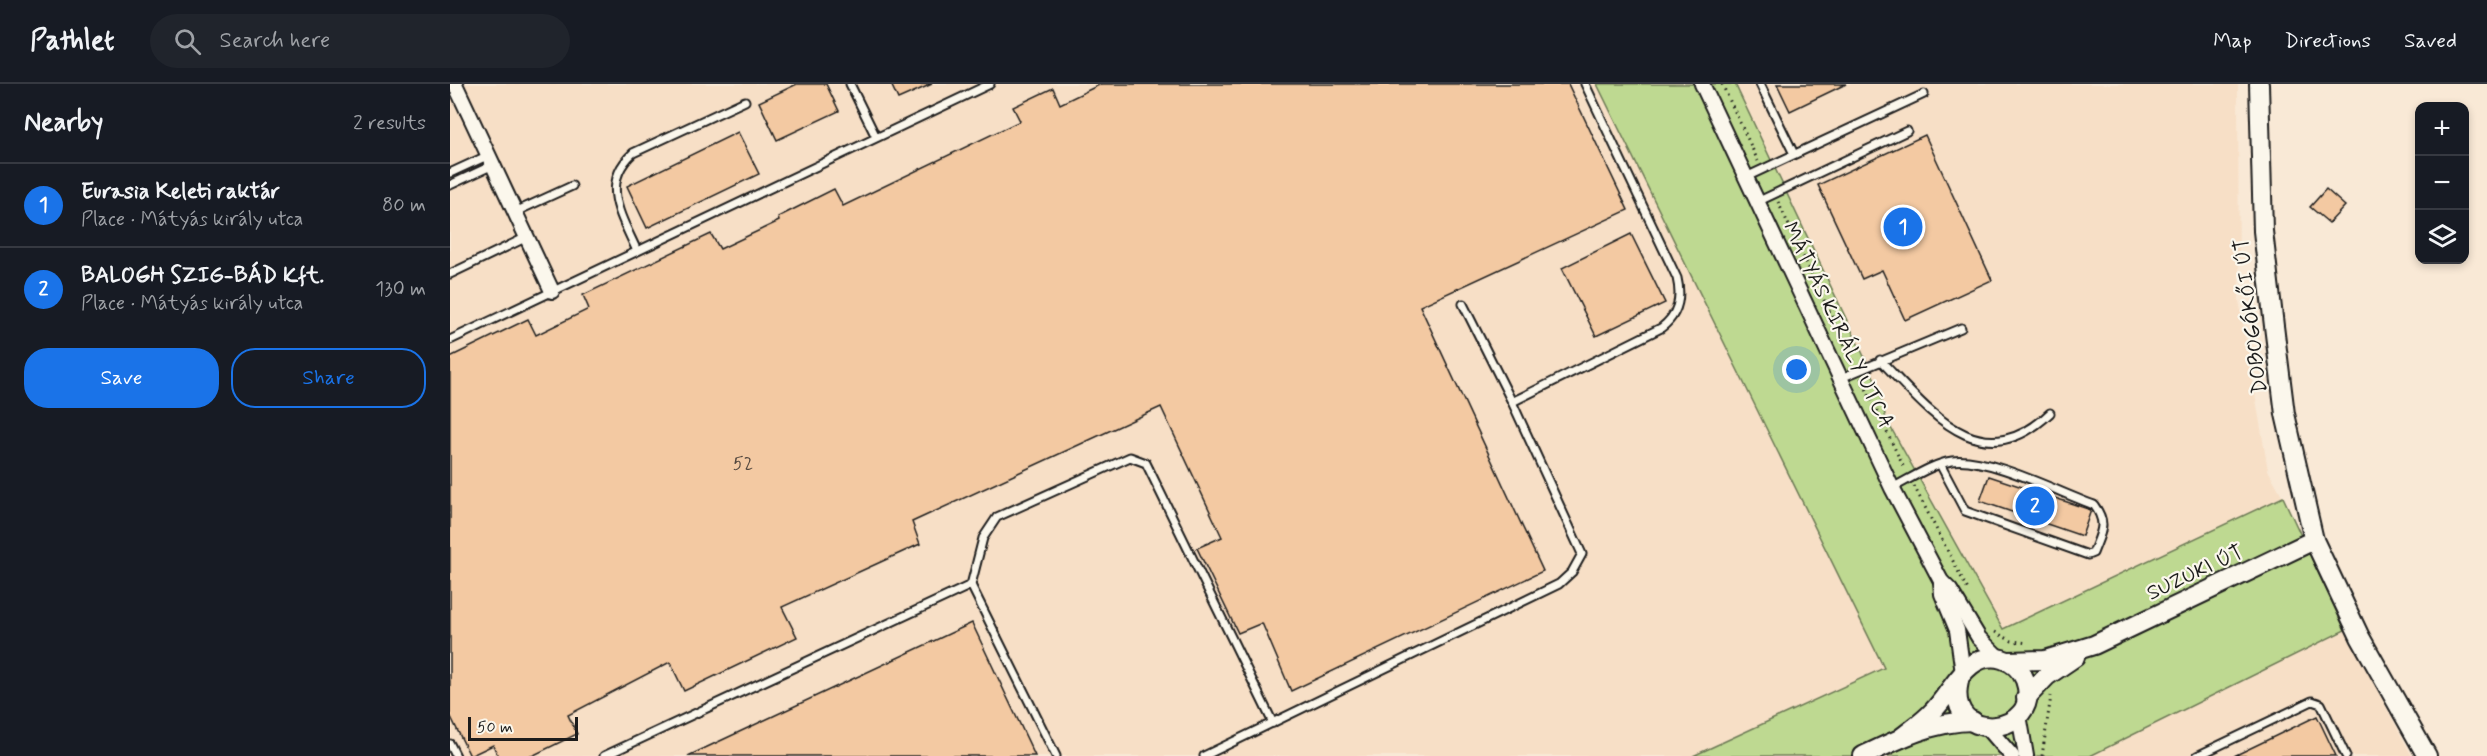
<!DOCTYPE html>
<meta charset="utf-8">
<style>
body{margin:0;font-family:Mynerve,sans-serif;background:#20242c;color:#f1f3f6}
.controls{position:absolute;right:18px;top:18px;display:grid;overflow:hidden;border-radius:12px;box-shadow:0 3px 9px #0003}
.controls button{width:54px;height:54px;display:grid;place-items:center;padding:0;border:0;border-bottom:2px solid #363941;background:#171b24;color:#f1f3f6;font:30px sans-serif}
.scale{position:absolute;left:18px;bottom:15px;width:110px;box-sizing:border-box;padding-left:6px;border:3px solid #1c1c1c;border-top:0;font-size:16px;line-height:21px;white-space:nowrap;color:#1c1c1c;-webkit-text-stroke:4px #fbf7ec;paint-order:stroke}
.you{position:absolute;left:1347px;top:286px;width:21px;height:21px;margin:-15px;border:4px solid #fff;border-radius:50%;background:#1a73e8;box-shadow:0 0 0 9px #1a73e833}
.badge{display:grid;place-items:center;width:39px;height:39px;border-radius:50%;background:#1a73e8;color:#fff;font-size:20px;font-weight:700}
.pin{position:absolute;translate:-50% -50%;border:3px solid #fff;box-shadow:0 2px 6px #0006}
.list{margin:0;padding:0;list-style:none}
h2{display:flex;justify-content:space-between;align-items:center;height:78px;margin:0;padding:0 24px;font-size:26px}
h2 small{font-size:20px;font-weight:400;color:#9ea1a6}
.list li{display:grid;grid-template-columns:39px 1fr auto;gap:18px;align-items:center;box-sizing:border-box;height:84px;padding:0 24px;border-top:2px solid #363941}
.list b{display:block;font-size:22px;white-space:nowrap}
.list p{margin:0;font-size:20px;white-space:nowrap;color:#9ea1a6}
.list em{font-size:20px;font-style:normal;color:#9ea1a6}
.actions{display:flex;gap:12px;padding:18px 24px}
.actions a{flex:1;padding:14px 0;border:2px solid #1a73e8;border-radius:24px;text-align:center;font-size:21px;color:#1a73e8}
.actions .main{background:#1a73e8;color:#fff}
.icon{flex:none;width:33px;height:33px;fill:none;stroke:currentColor;stroke-width:2;stroke-linecap:round;stroke-linejoin:round}
.map{position:relative;flex:none;width:2037px;height:672px;overflow:hidden}
header{display:flex;align-items:center;gap:36px;box-sizing:border-box;height:84px;padding:0 30px;background:#171b24;border-bottom:2px solid #363941}
header strong{font-size:28px}
nav{display:flex;gap:33px;margin-inline-start:auto;font-size:21px}
.search{width:420px;height:54px;background:#20242c;display:flex;align-items:center;gap:15px;box-sizing:border-box;padding:0 21px;border-radius:33px;color:#9ea1a6;font-size:22px}
main{display:flex}
aside{flex:1;background:#171b24}
.map>svg:first-child{display:block}
.built{fill:#f7dfc6}
.green{fill:#bed991;stroke:#6d7a56;stroke-width:1.5}
.building{fill:#f3c9a2;stroke:#1c1c1c;stroke-width:1.5}
.lines{fill:none;stroke-linecap:round;stroke-linejoin:round}
.service-casing{stroke:#1c1c1c;stroke-width:11}
.minor-casing{stroke:#1c1c1c;stroke-width:18}
.secondary-casing{stroke:#1c1c1c;stroke-width:22}
.path{stroke:#1c1c1c;stroke-width:3;stroke-dasharray:1.5 4.5;stroke-linecap:butt}
.service{stroke:#fbf7ec;stroke-width:7}
.minor{stroke:#fbf7ec;stroke-width:14}
.secondary{stroke:#fbf7ec;stroke-width:18}
.labels{text-anchor:middle;dominant-baseline:central;stroke-width:4.5;stroke-linejoin:round;paint-order:stroke}
.number-label{font-size:18px;fill:#52473e}
.street-label{font-size:21px;fill:#1c1c1c;stroke:#fbf7ec}
</style>
<header>
<strong>Pathlet</strong>
<div class="search"><svg class="icon" aria-label="search" viewBox="0 0 24 24"><circle cx="10" cy="10" r="6"/><path d="M15 15l6 6"/></svg>Search here</div>
<nav><a>Map</a><a>Directions</a><a>Saved</a></nav>
</header>
<main>
<aside>
<h2>Nearby<small>2 results</small></h2>
<ul class="list">
<li><span class="badge">1</span><div><b>Eurasia Keleti raktár</b><p>Place · Mátyás király utca</p></div><em>80 m</em></li>
<li><span class="badge">2</span><div><b>BALOGH SZIG-BÁD Kft.</b><p>Place · Mátyás király utca</p></div><em>130 m</em></li>
</ul>
<div class="actions"><a class="main">Save</a><a>Share</a></div>
</aside>
<div class="map">
<svg width="2037" height="672" viewBox="0 0 2037 672">
<rect width="100%" height="100%" fill="#f9e9d6"/>
<filter id="ink" filterUnits="userSpaceOnUse"><feTurbulence type="fractalNoise" baseFrequency=".0167" numOctaves="2"/><feDisplacementMap in="SourceGraphic" scale="12" xChannelSelector="R" yChannelSelector="G"/><feConvolveMatrix kernelMatrix="1 2 1 2 8 2 1 2 1" color-interpolation-filters="sRGB"/></filter>
<g filter="url(#ink)">
<g class="built">
<polygon points="0,0 1147,0 1434,584 1243,672 0,672"/>
<polygon points="1285,0 1788,0 1789,216 1818,386 1833,413 1553,545 1436,335 1428,302"/>
<polygon points="1895,546 1962,672 1640,672"/>
</g>
<polygon class="green" points="1147,0 1285,0 1428,302 1436,335 1553,545 1833,413 1895,546 1640,672 1243,672 1434,584"/>
<g class="building">
<polygon points="347,0 376,0 389,27 327,56 309,18"/>
<polygon points="441,0 482,0 448,15"/>
<polygon points="651,0 1118,0 1178,126 970,222 1093,487 841,607 812,539 788,549 747,464 772,453 711,323 462,438 470,460 332,523 347,553 234,607 220,578 118,631 127,650 82,672 48,672 43,661 20,672 0,631 0,273 78,235 86,251 139,225 133,211 261,150 270,165 329,137 328,133 384,105 393,122 570,37 563,23 603,4 610,20"/>
<polygon points="1327,0 1396,0 1340,27"/>
<polygon points="288,48 309,90 197,144 177,102"/>
<polygon points="1475,51 1542,196 1455,236 1432,186 1412,195 1368,101"/>
<polygon points="1876,105 1895,122 1879,139 1860,123"/>
<polygon points="1181,150 1215,219 1146,252 1112,184"/>
<polygon points="1539,392 1641,426 1632,452 1530,417"/>
<polygon points="522,539 585,672 238,672"/>
<polygon points="1867,632 1886,672 1784,672"/>
</g>
<g class="lines">
<g class="service-casing">
<g id="service">
<polyline points="400,0 426,53"/>
<polyline points="1310,0 1344,70"/>
<polyline points="0,89 39,71"/>
<polyline points="1294,94 1474,10"/>
<polyline points="0,101 43,81"/>
<polyline points="1307,118 1457,47"/>
<polyline points="65,128 122,102"/>
<path d="M187,167c-15,-34 -38,-67 -4,-98l112,-52"/>
<polyline points="0,190 77,153"/>
<polyline points="0,256 540,0"/>
<path d="M1430,276c49,50 100,120 170,53"/>
<polyline points="1391,294 1511,244"/>
<path d="M1062,318l149,-74c17,-13 21,-29 16,-50l-92,-194"/>
<path d="M1442,404c18,-9 40,-24 60,-27 36,-5 106,31 142,44 14,19 7,27 -1,48l-5,2 -123,-44 -25,-47"/>
<polyline points="0,660 6,672"/>
<polyline points="154,672 521,501"/>
<polyline points="606,672 521,501 533,454 547,433 680,373 696,379 823,639"/>
<polyline points="754,672 1109,500 1122,488 1132,470 1062,318 1013,220"/>
<polyline points="1747,672 1862,617 1871,620 1896,672"/>
</g>
</g>
<g class="minor-casing">
<g id="minor">
<polyline points="5,0 102,207"/>
<polyline points="1252,0 1442,404 1491,497 1500,506 1529,554 1549,574"/>
<polyline points="1491,497 1492,510 1507,546 1513,589"/>
<polyline points="1569,631 1576,672"/>
<polyline points="1537,643 1562,672"/>
</g>
</g>
<g class="secondary-casing">
<g id="secondary">
<polyline points="1809,0 1813,147 1824,242 1835,330 1864,456 1910,553 1977,672"/>
<polyline points="1558,577 1595,576 1644,561 1864,456"/>
<polyline points="1576,614 1597,592 1625,573"/>
<path d="M1451,654c11,-9 23,-17 32,-27 20,-20 35,-62 69,-52 10,3 19,11 23,21 20,56 -81,67 -66,1"/>
<path d="M1413,672c35,-17 71,-35 110,-35"/>
</g>
</g>
<g class="path">
<polyline points="1272,0 1308,77"/>
<polyline points="1328,118 1403,278"/>
<polyline points="1411,294 1455,386"/>
<polyline points="1464,402 1518,506"/>
<polyline points="1545,548 1562,557 1578,559"/>
<polyline points="1592,672 1601,612"/>
</g>
<use href="#service" class="service"/>
<use href="#minor" class="minor"/>
<use href="#secondary" class="secondary"/>
</g>
</g>
<g class="labels">
<g class="number-label">
<text x="293" y="380">52</text>
</g>
<g class="street-label">
<text transform="translate(1801 232) rotate(-97)">DOBOGÓKŐI ÚT</text>
<text transform="translate(1388 241) rotate(64)">MÁTYÁS KIRÁLY UTCA</text>
<text transform="translate(1745 489) rotate(-25)">SUZUKI ÚT</text>
</g>
</g>
</svg>
<div class="controls">
<button>+</button>
<button>−</button>
<button><svg class="icon" aria-label="layers" viewBox="0 0 24 24"><path d="M12 4l9 5-9 5-9-5zM3 14l9 5 9-5"/></svg></button>
</div>
<div class="scale">50 m</div>
<div class="you"></div>
<div class="pin badge" style="left:1453px;top:143px">1</div>
<div class="pin badge" style="left:1585px;top:422px">2</div>
</div>
</main>
